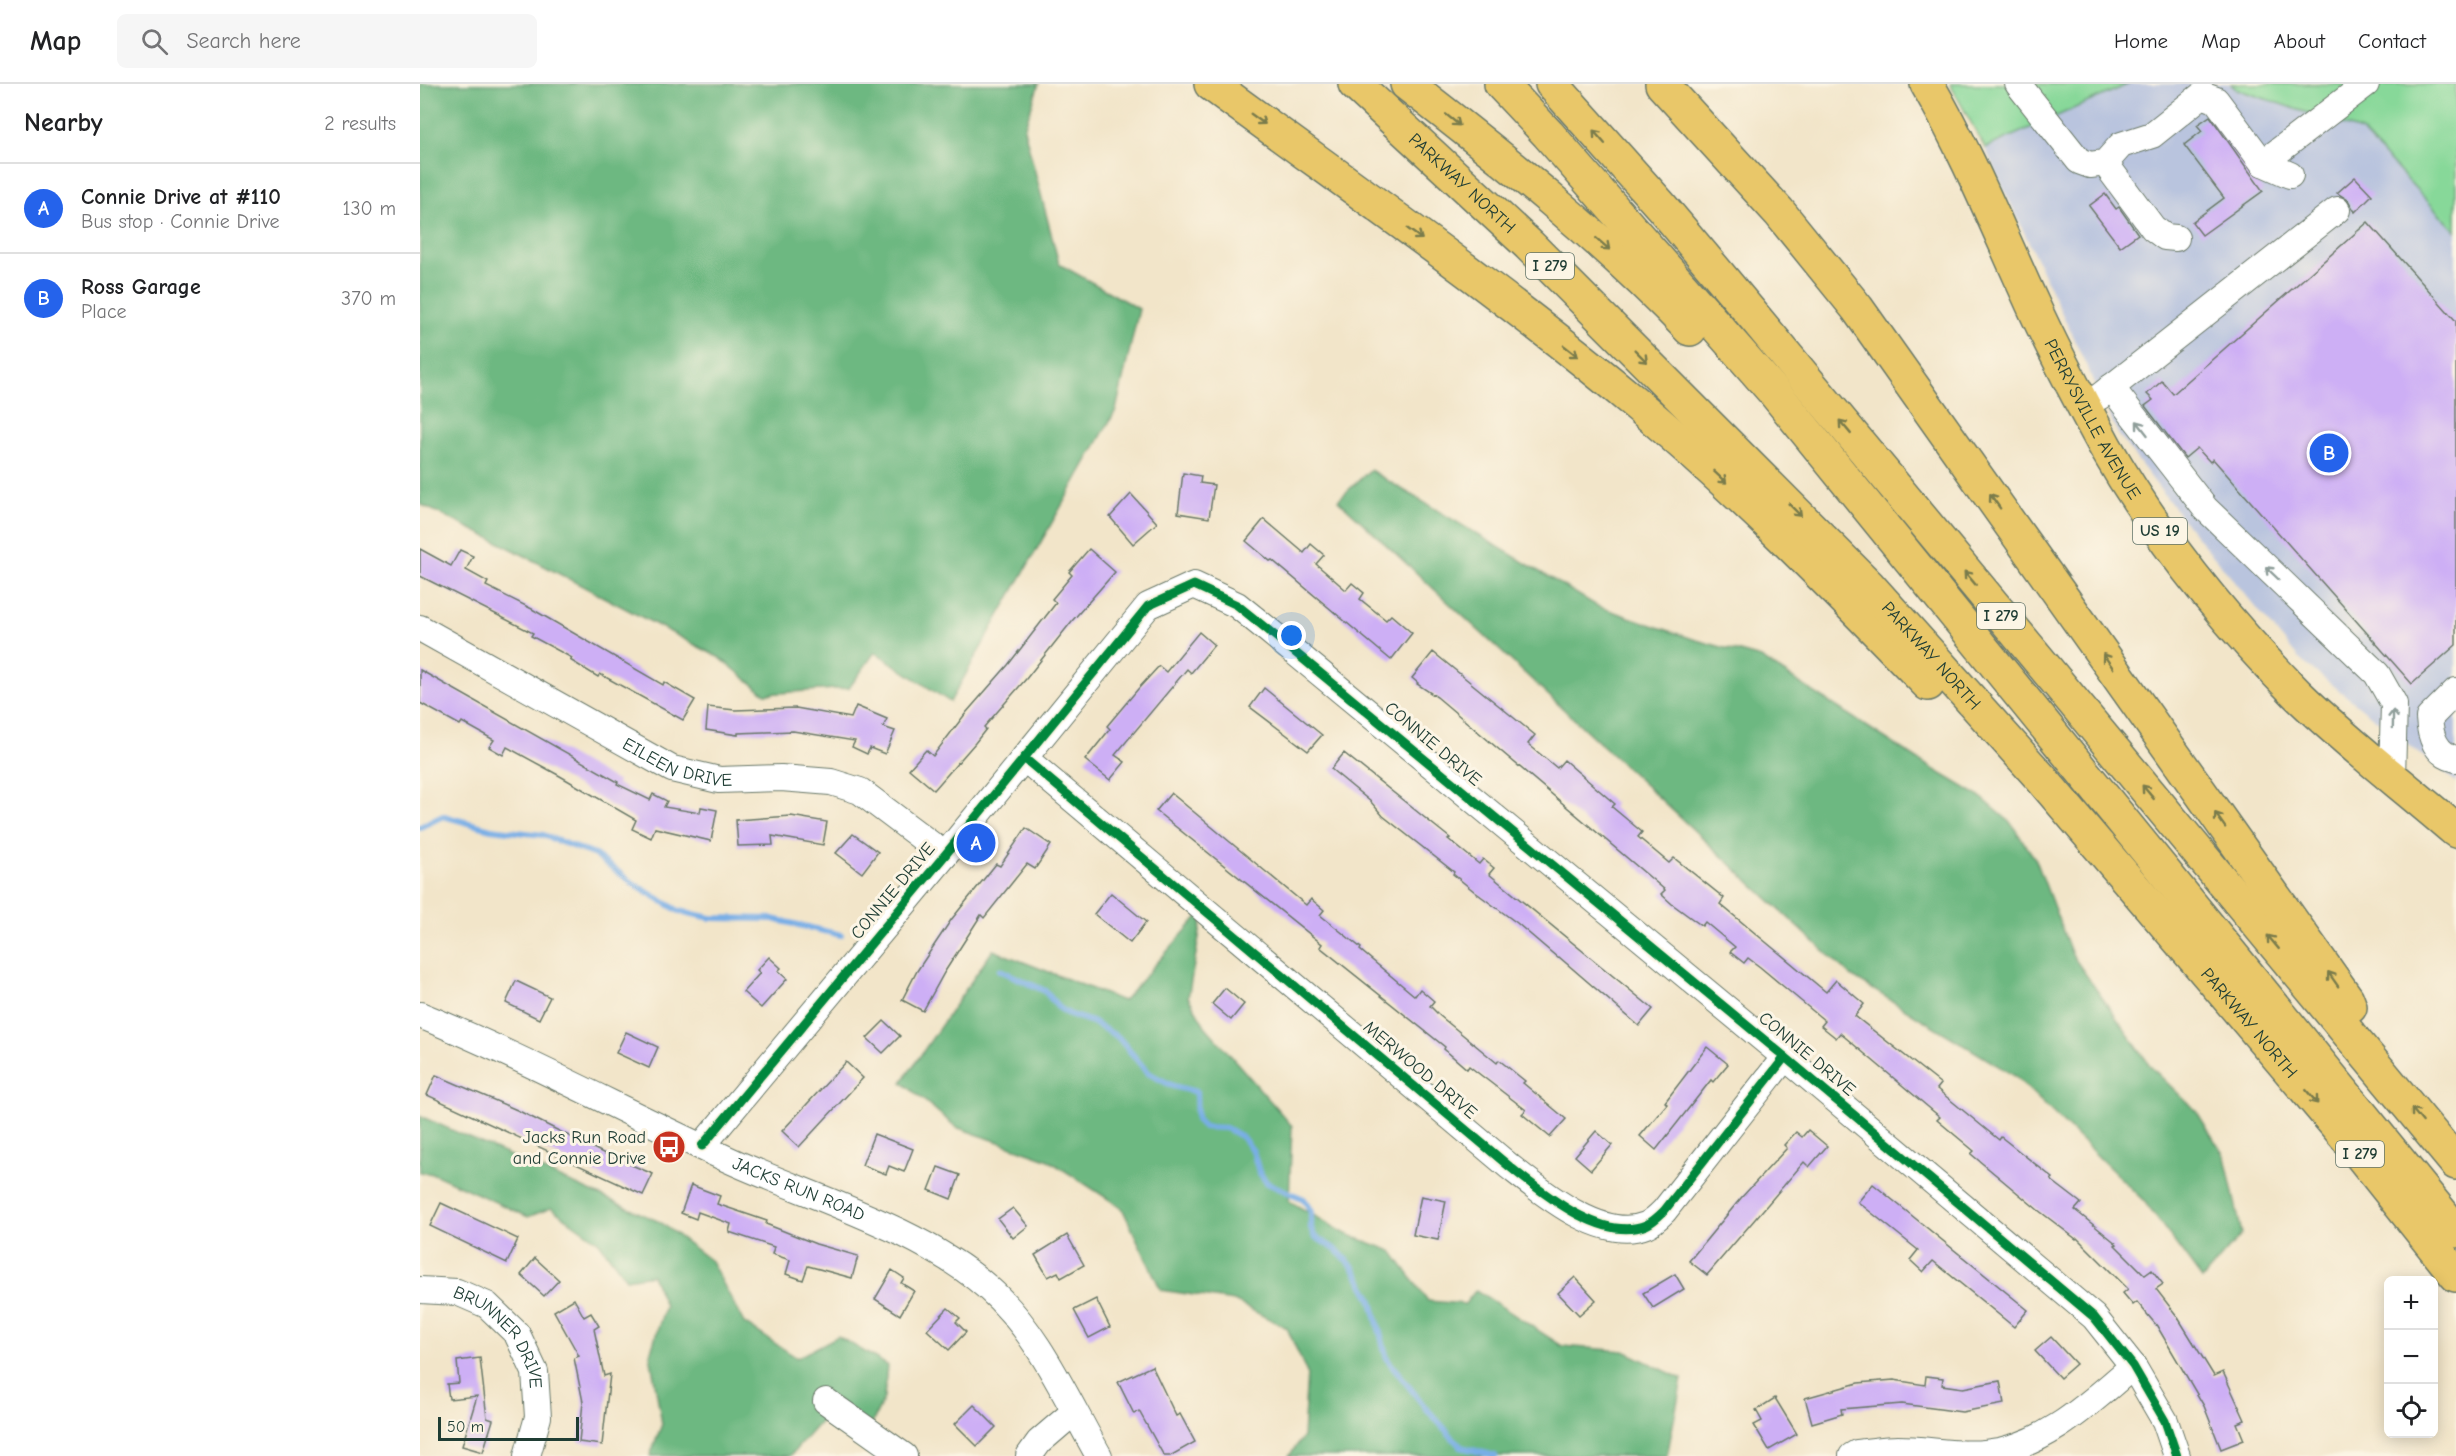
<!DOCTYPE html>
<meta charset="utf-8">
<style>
body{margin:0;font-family:"Comic Neue",sans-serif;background:#f6f6f6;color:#202124}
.controls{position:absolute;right:18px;bottom:18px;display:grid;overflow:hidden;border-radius:9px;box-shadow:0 3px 15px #0003}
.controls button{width:54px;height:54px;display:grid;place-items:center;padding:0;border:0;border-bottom:2px solid #e0e0e0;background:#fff;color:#202124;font:30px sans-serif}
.scale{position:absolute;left:18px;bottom:15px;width:141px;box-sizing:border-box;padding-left:6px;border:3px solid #1f3d34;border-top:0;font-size:16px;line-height:21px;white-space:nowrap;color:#1f3d34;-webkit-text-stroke:4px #fcf5e5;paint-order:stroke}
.you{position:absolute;left:872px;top:552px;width:21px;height:21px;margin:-15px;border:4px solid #fff;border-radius:50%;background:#1a73e8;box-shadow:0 0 0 9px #1a73e833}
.badge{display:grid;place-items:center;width:39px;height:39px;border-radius:50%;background:#2563eb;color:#fff;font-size:20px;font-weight:700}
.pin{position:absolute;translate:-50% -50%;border:3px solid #fff;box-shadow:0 2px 6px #0006}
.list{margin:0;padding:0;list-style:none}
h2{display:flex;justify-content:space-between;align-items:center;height:78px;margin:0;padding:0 24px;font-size:26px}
h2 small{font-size:20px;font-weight:400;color:#757577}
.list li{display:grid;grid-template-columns:39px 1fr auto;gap:18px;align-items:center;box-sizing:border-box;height:90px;padding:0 24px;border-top:2px solid #e0e0e0}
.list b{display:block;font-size:22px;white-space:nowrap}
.list p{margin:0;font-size:20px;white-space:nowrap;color:#757577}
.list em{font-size:20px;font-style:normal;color:#757577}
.icon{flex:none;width:33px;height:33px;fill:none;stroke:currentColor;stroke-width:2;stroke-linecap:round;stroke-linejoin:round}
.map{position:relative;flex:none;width:2036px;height:1372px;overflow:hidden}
header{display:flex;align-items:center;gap:36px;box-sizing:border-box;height:84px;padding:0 30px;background:#fff;border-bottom:2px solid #e0e0e0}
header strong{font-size:28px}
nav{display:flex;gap:33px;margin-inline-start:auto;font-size:21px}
.search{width:420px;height:54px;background:#f6f6f6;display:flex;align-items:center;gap:15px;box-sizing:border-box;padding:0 21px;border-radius:9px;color:#757577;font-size:22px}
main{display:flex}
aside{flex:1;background:#fff}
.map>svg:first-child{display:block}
.industrial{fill:#b9c4de}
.green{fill:#87d899;stroke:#538a66;stroke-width:1.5}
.forest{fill:#6db881;stroke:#467a5a;stroke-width:1.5}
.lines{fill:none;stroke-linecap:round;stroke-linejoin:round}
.stream{stroke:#78aee6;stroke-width:6}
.building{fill:#cdaff5}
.minor-casing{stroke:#697868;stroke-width:28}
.major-casing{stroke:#697868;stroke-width:36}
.highway-casing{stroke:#697868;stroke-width:36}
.minor{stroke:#fff;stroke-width:26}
.major{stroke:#e9c769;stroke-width:33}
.highway{stroke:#e9c769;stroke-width:33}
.cycleway-casing{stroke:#fcf5e5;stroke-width:13}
.cycleway{stroke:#00873e;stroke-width:9}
.oneway{stroke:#7a7b4c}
.oneway2{stroke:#8f9e9a}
.labels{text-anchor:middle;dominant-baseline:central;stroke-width:6;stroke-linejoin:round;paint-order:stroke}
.shield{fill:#fcf5e5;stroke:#617469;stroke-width:1.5}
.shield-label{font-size:16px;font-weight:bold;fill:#1f3d34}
.street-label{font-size:18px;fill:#1f3d34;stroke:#fcf5e5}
.poi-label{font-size:18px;fill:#1f3d34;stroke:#fcf5e5;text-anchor:end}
</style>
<header>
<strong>Map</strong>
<div class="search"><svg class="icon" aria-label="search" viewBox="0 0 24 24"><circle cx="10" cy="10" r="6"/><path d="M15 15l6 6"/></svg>Search here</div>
<nav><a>Home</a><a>Map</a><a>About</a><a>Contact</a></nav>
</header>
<main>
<aside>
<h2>Nearby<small>2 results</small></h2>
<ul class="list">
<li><span class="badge">A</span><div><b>Connie Drive at #110</b><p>Bus stop · Connie Drive</p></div><em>130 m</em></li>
<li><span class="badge">B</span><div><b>Ross Garage</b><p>Place</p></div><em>370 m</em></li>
</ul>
</aside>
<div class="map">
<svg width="2036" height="1372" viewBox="0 0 2036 1372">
<rect width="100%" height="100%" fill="#fcf5e5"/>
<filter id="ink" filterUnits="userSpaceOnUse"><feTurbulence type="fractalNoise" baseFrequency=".0167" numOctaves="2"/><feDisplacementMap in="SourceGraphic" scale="12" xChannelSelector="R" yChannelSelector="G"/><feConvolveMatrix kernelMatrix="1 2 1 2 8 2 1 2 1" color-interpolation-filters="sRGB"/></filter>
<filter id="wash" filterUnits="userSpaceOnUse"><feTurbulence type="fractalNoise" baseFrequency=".008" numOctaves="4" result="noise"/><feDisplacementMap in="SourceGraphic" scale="24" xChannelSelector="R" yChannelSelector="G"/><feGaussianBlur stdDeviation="1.35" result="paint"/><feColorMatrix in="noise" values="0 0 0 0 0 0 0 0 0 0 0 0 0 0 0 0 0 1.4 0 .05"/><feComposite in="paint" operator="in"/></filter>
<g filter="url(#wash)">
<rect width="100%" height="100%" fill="#f2e5c9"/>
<polygon class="industrial" points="1709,0 1811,0 1816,5 1941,47 2036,147 2036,698 1879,575 1769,443 1699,352 1565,64"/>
<g class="green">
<polygon points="1530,0 1709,0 1565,64"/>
<polygon points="1811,0 2036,0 2036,147 1941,47 1816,5"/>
</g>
<g class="forest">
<polygon points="0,0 619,0 604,45 639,180 719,225 696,326 530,618 455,568 429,604 345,610 300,574 86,462 0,420"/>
<polygon points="950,386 1177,522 1273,555 1341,574 1508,682 1562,714 1590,738 1616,776 1652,871 1731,983 1777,1028 1805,1073 1822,1150 1782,1195 1724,1117 1595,992 1431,892 918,416"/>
<polygon points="784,826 768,913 785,942 872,1042 869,1117 926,1150 972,1167 1008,1217 1045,1220 1056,1206 1142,1262 1204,1267 1262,1295 1247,1372 869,1372 883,1353 887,1289 867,1244 814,1217 741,1206 702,1124 627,1075 536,1043 482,998 573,866 703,917"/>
<polygon points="0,1032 240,1138 291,1177 324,1239 377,1274 418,1252 467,1281 464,1314 446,1352 401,1337 370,1372 230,1372 242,1340 230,1270 245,1222 232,1191 206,1195 179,1158 131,1124 108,1133 14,1090 0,1088"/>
</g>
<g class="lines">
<g class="stream">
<polyline points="0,743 23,732 71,745 123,751 175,771 214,800 259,827 291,834 353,835 421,851"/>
<polyline points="580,886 625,907 638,923 649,930 672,938 698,953 728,989 753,1002 776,1008 777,1036 784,1043 806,1044 822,1053 833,1067 839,1088 847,1099 884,1115 891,1128 891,1144 894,1152 918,1167 933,1183 951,1214 967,1275 1005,1323 1041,1363 1075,1372"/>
</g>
</g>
<g id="blocks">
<g class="building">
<polygon points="1790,32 1843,107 1782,151 1772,138 1804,114 1764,61 1782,47 1777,41"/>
<polygon points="1935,93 1952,111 1935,128 1928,116 1917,109"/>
<polygon points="1685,110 1696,125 1699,123 1718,150 1700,163 1669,122"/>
<polygon points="1948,138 2036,237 2036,561 1992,600 1793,375 1790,378 1777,364 1765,374 1725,322 1733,316 1727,310 1742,297 1753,310"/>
<polygon points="763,389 781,392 780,399 794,401 789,434 758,429"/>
<polygon points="711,410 737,439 713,460 690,433"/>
<polygon points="844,435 884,469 891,460 904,471 896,480 926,506 932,499 944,509 940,515 966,536 971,531 992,549 971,576 852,476 850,477 826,457"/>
<polygon points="0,465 31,482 40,466 53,472 46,486 68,498 66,502 112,525 243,601 244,598 275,616 263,636 180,590 178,593 150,576 152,574 111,552 113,549 0,492"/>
<polygon points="669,465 695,488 652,537 606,595 564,643 566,645 555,659 514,706 489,685 506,666 513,672 546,629 588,581 636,519 632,515 652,491 649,488"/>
<polygon points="779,548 794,561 771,589 767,585 695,671 705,678 690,696 665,676 690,645 687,642 718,605 739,582 746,588"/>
<polygon points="1013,568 1115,651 1108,660 1137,684 1144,676 1195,720 1192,723 1222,748 1218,753 1249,779 1254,774 1304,814 1300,820 1406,908 1416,896 1444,920 1435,932 1521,1000 1517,1005 1579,1056 1581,1053 1633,1094 1631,1096 1661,1119 1655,1126 1697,1160 1695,1161 1725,1191 1732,1186 1743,1200 1736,1205 1757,1232 1794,1292 1803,1288 1825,1336 1817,1339 1824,1356 1801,1365 1784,1322 1737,1242 1717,1218 1713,1221 1703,1209 1708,1205 1657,1154 1656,1155 1618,1126 1551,1070 1554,1067 1517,1036 1520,1033 1420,949 1416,954 1401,942 1405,937 1340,883 1328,874 1324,879 1310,868 1315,863 1285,838 1282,842 1252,820 1241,810 1245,806 1017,613 997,600 998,599 992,594"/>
<polygon points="0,586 198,698 197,700 230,716 233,710 247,717 244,723 280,729 281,723 297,726 291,757 235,744 231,754 212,745 216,736 140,692 87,663 83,671 69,663 74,656 42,638 40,641 0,619"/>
<polygon points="844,604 902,651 888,667 830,623"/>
<polygon points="436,622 467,635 463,643 475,647 465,670 450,664 447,670 432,663 435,657 373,647 318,649 318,651 286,646 288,623 315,626 376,624 431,634"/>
<polygon points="924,669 1030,754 1028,755 1059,780 1063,775 1074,784 1069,790 1233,925 1219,942 1139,873 1138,874 1097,839 1055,808 1033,790 1034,788 963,732 951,718 911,685"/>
<polygon points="751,709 886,821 891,815 904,826 900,831 941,864 940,866 995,912 1000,905 1014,917 1010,922 1020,932 1077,979 1079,976 1105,997 1103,999 1146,1035 1130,1053 1102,1030 1106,1026 1049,982 1047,985 1024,965 1025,963 900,863 902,860 736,727"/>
<polygon points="371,732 407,738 403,761 352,752 353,761 318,762 316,736"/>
<polygon points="606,744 631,761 615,785 607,780 564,834 561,831 524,889 503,927 482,916 497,887 531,836 576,780 580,782"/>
<polygon points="433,750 458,768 442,789 416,769"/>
<polygon points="691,809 726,838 710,859 674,830"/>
<polygon points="349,873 361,884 358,887 367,895 341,924 323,908 340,889 337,886"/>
<polygon points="96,897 130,913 119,935 86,919"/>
<polygon points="805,904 824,920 811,936 792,920"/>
<polygon points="464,937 480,952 463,969 447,954"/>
<polygon points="206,948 238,963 229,984 196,969"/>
<polygon points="1287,963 1308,980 1293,998 1291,996 1236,1066 1220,1052 1247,1020 1245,1018"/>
<polygon points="426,978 443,994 379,1063 362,1047"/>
<polygon points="16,991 97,1026 183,1069 233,1090 223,1111 7,1011"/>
<polygon points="1388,1046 1407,1062 1389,1083 1384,1078 1287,1191 1269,1177 1321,1114 1367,1064 1364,1061 1376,1048 1382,1053"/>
<polygon points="1176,1047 1192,1061 1171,1086 1155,1072"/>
<polygon points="454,1050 493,1065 484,1088 469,1082 466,1090 442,1081"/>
<polygon points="518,1083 540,1091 531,1115 509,1106"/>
<polygon points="1453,1100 1608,1226 1594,1243 1513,1177 1503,1188 1490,1176 1498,1166 1438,1118"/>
<polygon points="271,1101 300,1112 297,1120 347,1137 346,1140 396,1160 438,1172 432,1194 388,1182 383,1196 366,1190 370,1176 352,1170 354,1163 309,1148 311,1140 278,1128 276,1135 261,1129"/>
<polygon points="1001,1112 1026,1117 1018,1156 993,1151"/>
<polygon points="21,1119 98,1155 87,1179 10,1142"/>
<polygon points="593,1124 608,1142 593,1154 578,1135"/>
<polygon points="647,1151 664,1181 641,1194 638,1188 628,1193 615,1171"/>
<polygon points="115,1174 139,1196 124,1212 101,1191"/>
<polygon points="472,1186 484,1194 481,1199 494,1207 480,1231 455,1215"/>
<polygon points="1255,1190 1264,1205 1233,1224 1223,1209"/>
<polygon points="1155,1193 1176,1216 1159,1231 1138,1209"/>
<polygon points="154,1215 164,1233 171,1229 179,1242 174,1245 184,1292 190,1290 182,1361 159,1358 163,1318 154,1274 159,1272 134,1227"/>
<polygon points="676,1215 690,1243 669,1254 654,1226"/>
<polygon points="528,1224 540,1234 536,1238 546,1248 529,1266 507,1246"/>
<polygon points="1631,1253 1656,1280 1640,1294 1615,1267"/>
<polygon points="60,1274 67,1334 73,1336 63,1368 42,1362 57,1312 29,1315 27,1300 39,1299 37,1277"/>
<polygon points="732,1282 756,1332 760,1330 775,1358 750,1372 744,1372 719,1327 714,1330 698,1298"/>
<polygon points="1506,1292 1523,1294 1522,1301 1543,1304 1580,1297 1584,1320 1542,1328 1482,1320 1421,1325 1422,1330 1392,1339 1385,1314 1438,1299 1474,1296 1505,1301"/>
<polygon points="1355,1314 1377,1350 1349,1366 1334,1341 1342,1337 1336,1326"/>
<polygon points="554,1321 576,1343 557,1362 535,1340"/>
</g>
</g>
</g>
<g filter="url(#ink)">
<use href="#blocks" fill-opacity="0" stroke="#697868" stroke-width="1.5"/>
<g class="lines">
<g class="minor-casing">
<g id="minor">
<polyline points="1598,0 1659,77 1670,81 1685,79 1701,61 1732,51 1782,11 1796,16 1843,79 1870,91"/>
<polyline points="1685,79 1733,144 1745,153 1756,154"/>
<polyline points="1843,79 1946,0"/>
<polyline points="1691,303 1785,424 1957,590 1974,620 1972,693"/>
<polyline points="1679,313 1917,126"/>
<path id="s1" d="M0,544l252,141 47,11 62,-2 50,4 29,9 85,64"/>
<path d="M2036,607l-27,27c1,18 7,37 27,41"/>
<path d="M604,674l486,409c32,25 92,76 136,58 7,-3 13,-9 18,-14l121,-154"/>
<path id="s2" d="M0,931c108,44 210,100 316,148 79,35 186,67 251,124 51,44 79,111 112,169"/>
<polyline points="282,1062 525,771 728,522 774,501 817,521 848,546 1365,973 1674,1233 1713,1282 1745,1337 1757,1372"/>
<path id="s3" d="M0,1206l37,2 30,13 30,29 18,38 3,45 -11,39"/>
<polyline points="406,1317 484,1372"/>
<polyline points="609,1372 619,1358 654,1328"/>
<path d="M1432,1372l5,-3c13,-1 27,-4 41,-4 29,0 58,7 87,4 59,-5 105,-50 148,-87"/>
</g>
</g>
<g class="major-casing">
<g id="major">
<path id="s4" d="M1507,0c41,70 71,145 105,219 22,49 48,97 74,145 52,90 118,172 191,246 50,49 106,91 159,137"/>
</g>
</g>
<g class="highway-casing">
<g id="highway">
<path d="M791,0c144,106 292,208 429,323 102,86 195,181 288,277"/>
<path id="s5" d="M935,0l174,161 340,341 172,192 307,361 108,136"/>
<path d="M987,0c98,76 196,154 283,245"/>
<polyline points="1081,0 1128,50 1355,309 2036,1147"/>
<polyline points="1132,0 1241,122 1336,235 2036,1079"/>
<polyline points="1242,0 1359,128 1437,224 1927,915 1930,923"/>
</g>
</g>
<use href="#minor" class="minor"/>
<use href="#major" class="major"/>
<use href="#highway" class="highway"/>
<g class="cycleway-casing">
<g id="cycleway">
<path d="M604,674l486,409c32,25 92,76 136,58 7,-3 13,-9 18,-14l121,-154"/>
<polyline points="282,1062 525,771 728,522 774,501 817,521 848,546 1365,973 1674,1233 1713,1282 1745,1337 1757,1372"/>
</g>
</g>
<use href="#cycleway" class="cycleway"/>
</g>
<defs><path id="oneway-shaft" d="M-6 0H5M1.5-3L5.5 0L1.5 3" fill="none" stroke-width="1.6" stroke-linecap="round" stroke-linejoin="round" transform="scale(1.5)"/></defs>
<g class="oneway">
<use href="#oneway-shaft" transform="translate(838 35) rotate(36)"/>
<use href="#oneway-shaft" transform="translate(1033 36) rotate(39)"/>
<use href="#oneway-shaft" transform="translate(1179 53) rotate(-131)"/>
<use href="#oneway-shaft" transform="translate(995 150) rotate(36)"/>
<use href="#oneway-shaft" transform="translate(1183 160) rotate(41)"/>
<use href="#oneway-shaft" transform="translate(1151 267) rotate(38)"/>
<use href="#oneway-shaft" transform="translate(1221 272) rotate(45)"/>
<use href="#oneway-shaft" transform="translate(1425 343) rotate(-130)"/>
<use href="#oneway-shaft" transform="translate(1300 393) rotate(43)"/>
<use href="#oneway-shaft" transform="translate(1575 417) rotate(-125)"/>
<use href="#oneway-shaft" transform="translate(1375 426) rotate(45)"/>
<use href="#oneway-shaft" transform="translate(1550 494) rotate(-130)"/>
<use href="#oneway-shaft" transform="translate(1688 577) rotate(-125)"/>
<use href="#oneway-shaft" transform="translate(1728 708) rotate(-130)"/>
<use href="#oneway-shaft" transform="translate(1800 736) rotate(-125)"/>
<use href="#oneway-shaft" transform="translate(1853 858) rotate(-130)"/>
<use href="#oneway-shaft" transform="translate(1913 895) rotate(-125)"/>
<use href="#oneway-shaft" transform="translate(1892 1013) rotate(50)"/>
<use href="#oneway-shaft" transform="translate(1997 1031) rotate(-129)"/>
</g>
<g class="oneway2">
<use href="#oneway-shaft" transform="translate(1722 344) rotate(-128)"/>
<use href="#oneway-shaft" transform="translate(1852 489) rotate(-136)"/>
<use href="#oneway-shaft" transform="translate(1973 635) rotate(-89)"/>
</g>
</g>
<defs>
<g id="bus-disc" transform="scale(1.725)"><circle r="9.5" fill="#c8321e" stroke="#fcf5e5"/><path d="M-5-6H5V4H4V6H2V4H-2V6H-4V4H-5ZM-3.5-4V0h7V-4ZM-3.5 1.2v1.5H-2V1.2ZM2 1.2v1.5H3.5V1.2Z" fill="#fff"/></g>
</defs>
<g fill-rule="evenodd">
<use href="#bus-disc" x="249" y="1063"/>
</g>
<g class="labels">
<g class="shield">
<rect x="1106" y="169" width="48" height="26" rx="4.5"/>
<rect x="1713" y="434" width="54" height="26" rx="4.5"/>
<rect x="1557" y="519" width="48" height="26" rx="4.5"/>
<rect x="1916" y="1057" width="48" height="26" rx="4.5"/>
</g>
<g class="shield-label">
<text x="1130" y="182">I 279</text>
<text x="1740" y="447">US 19</text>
<text x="1581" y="532">I 279</text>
<text x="1940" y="1070">I 279</text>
</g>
<g class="street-label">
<text stroke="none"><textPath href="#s5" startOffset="146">PARKWAY NORTH</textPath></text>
<text stroke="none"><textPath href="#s4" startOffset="374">PERRYSVILLE AVENUE</textPath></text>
<text stroke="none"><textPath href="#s5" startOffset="812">PARKWAY NORTH</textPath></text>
<text transform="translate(1013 660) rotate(40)">CONNIE DRIVE</text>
<text stroke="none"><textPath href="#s1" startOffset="292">EILEEN DRIVE</textPath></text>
<text transform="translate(473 807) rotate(-50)">CONNIE DRIVE</text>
<text stroke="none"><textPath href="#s5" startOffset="1298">PARKWAY NORTH</textPath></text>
<text transform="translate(1387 970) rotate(40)">CONNIE DRIVE</text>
<text transform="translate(1000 986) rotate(40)">MERWOOD DRIVE</text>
<text stroke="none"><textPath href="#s2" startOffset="417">JACKS RUN ROAD</textPath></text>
<text stroke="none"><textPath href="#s3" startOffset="102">BRUNNER DRIVE</textPath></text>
</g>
<g class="poi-label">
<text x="226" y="1053">Jacks Run Road<tspan x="226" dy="21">and Connie Drive</tspan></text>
</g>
</g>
</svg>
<div class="controls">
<button>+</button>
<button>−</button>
<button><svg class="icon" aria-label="locate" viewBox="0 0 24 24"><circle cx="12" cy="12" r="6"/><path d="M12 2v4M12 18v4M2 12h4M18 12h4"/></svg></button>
</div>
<div class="scale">50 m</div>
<div class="you"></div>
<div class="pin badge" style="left:556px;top:759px">A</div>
<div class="pin badge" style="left:1909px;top:369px">B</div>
</div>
</main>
